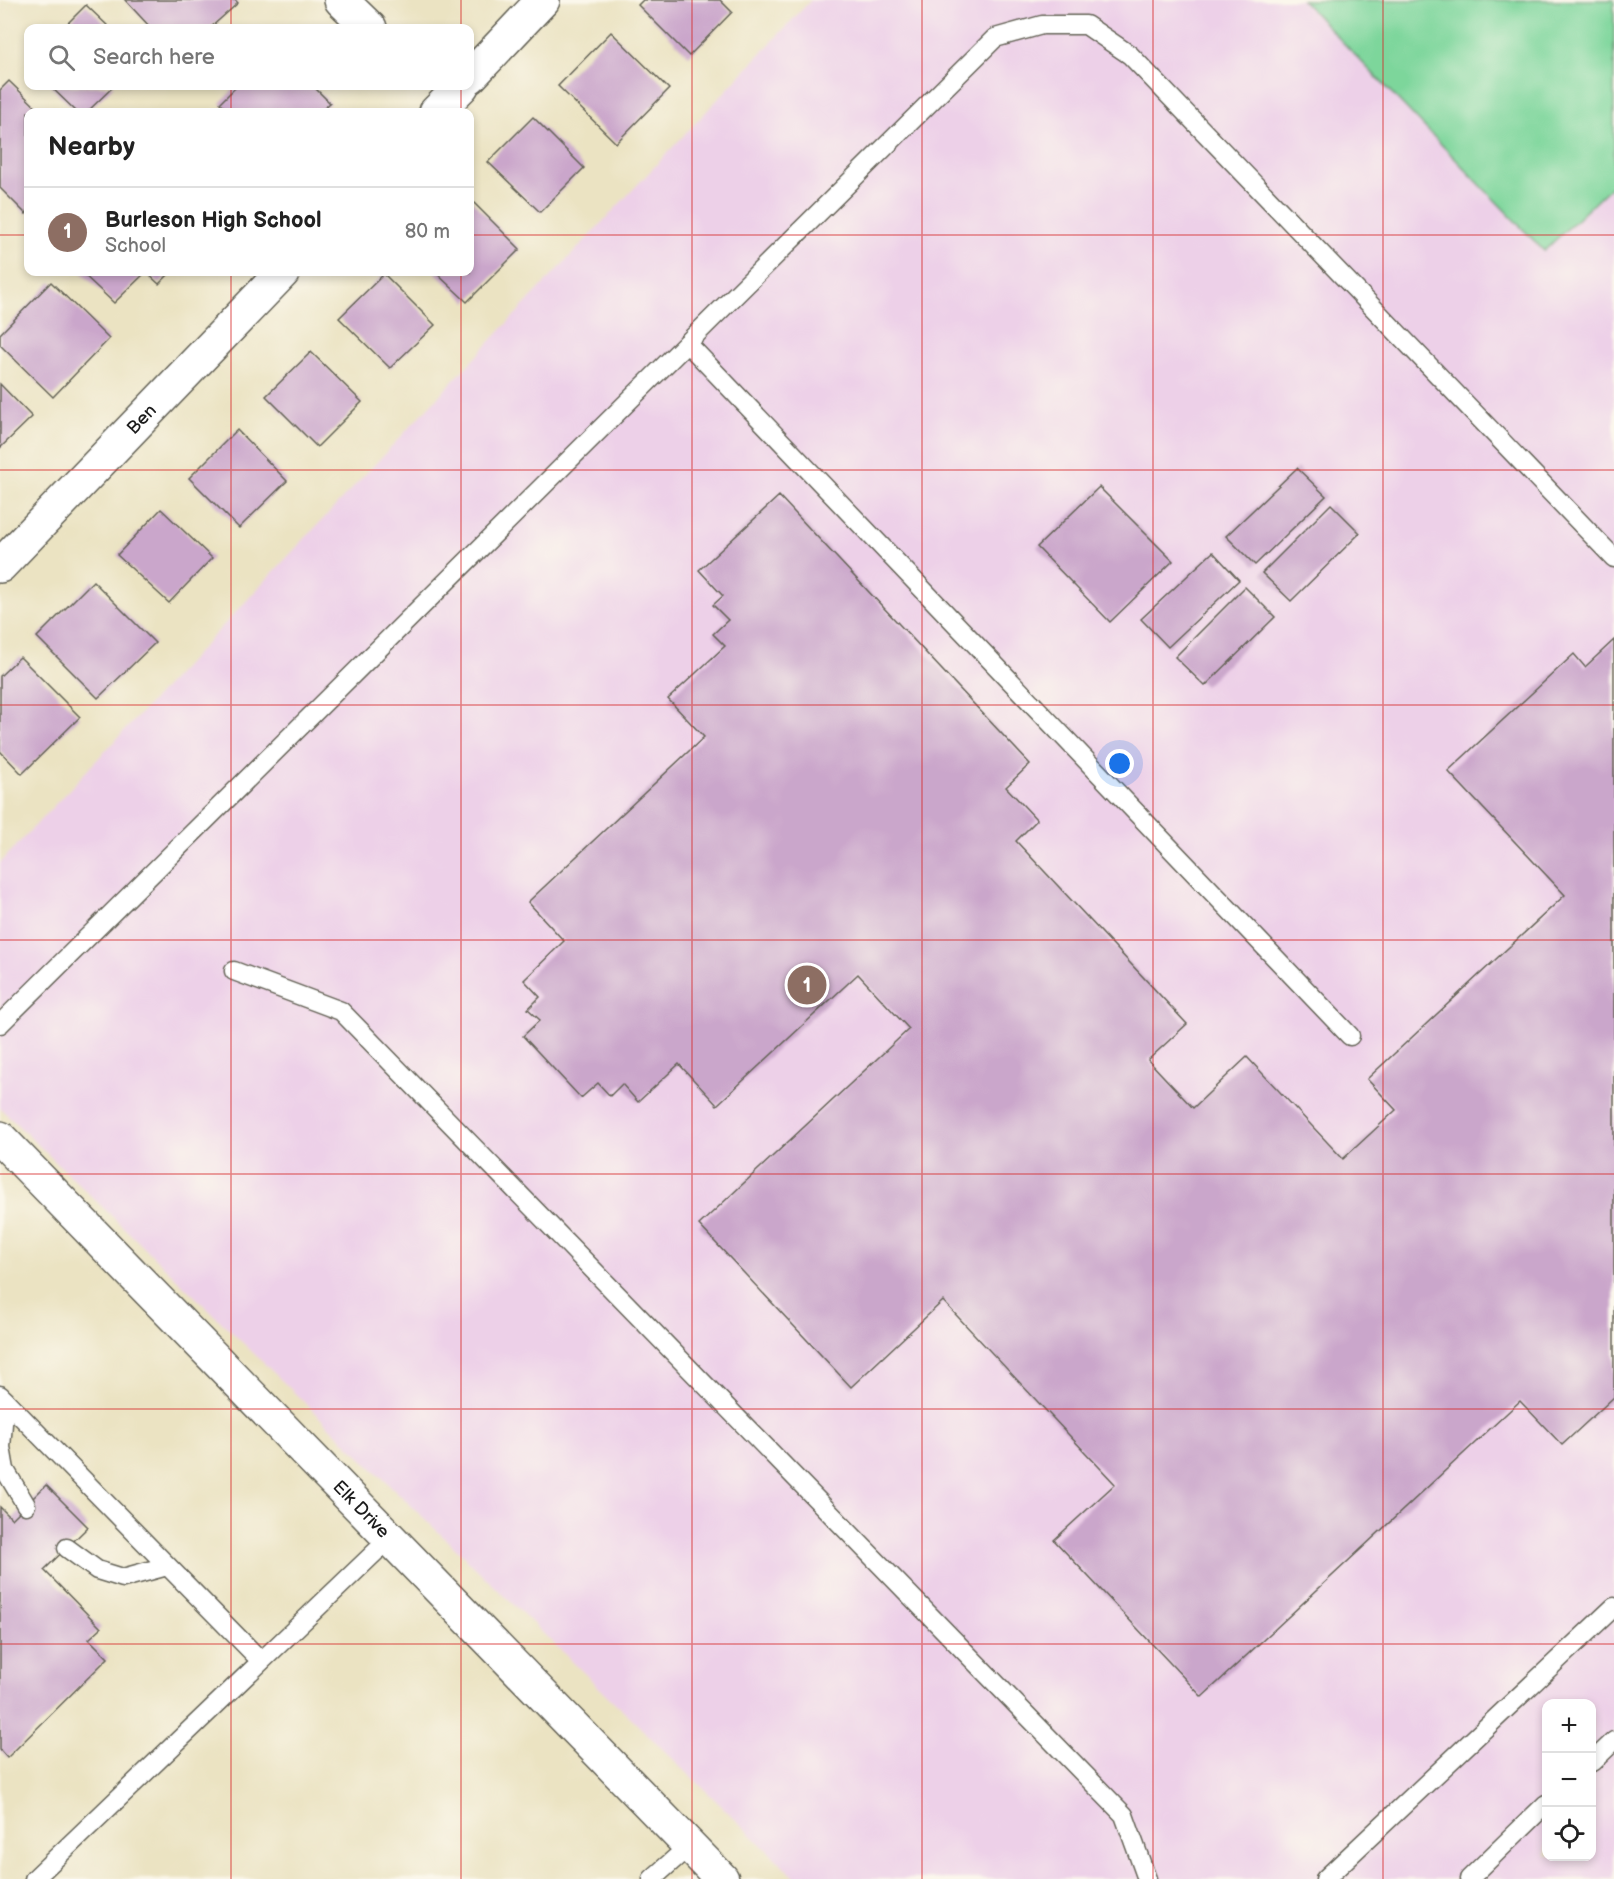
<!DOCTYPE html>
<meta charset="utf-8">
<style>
body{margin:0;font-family:"Balsamiq Sans",sans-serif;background:#f6f6f6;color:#222}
.controls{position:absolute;right:18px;bottom:18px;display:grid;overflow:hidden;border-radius:12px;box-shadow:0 3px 9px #0003}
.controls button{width:54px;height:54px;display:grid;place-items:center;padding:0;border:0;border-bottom:2px solid #e0e0e0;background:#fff;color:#222;font:30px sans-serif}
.you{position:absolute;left:1120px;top:764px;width:21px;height:21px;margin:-15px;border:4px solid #fff;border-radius:50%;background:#1a73e8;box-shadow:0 0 0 9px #1a73e833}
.badge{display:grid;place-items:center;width:39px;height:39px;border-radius:50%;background:#db2777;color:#fff;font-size:20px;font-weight:700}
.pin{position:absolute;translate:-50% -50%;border:3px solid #fff;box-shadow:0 2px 6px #0006}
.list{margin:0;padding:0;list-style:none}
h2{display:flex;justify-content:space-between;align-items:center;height:78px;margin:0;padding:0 24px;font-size:26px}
h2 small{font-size:20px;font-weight:400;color:#767676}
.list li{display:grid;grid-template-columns:39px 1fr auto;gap:18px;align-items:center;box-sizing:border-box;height:90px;padding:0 24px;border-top:2px solid #e0e0e0}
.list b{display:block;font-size:22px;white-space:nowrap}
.list p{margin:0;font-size:20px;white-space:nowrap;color:#767676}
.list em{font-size:20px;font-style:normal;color:#767676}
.icon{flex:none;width:33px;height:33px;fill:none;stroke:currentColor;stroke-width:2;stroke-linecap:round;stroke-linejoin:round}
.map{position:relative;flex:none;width:1614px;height:1879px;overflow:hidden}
.search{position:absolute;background:#fff;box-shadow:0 3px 9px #0003;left:24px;top:24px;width:450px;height:66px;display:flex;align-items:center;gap:15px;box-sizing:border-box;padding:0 21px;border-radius:12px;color:#767676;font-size:22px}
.panel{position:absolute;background:#fff;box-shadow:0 3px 9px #0003;left:24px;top:108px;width:450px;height:168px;border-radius:12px}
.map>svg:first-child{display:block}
.built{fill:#edd0e8;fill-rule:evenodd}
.green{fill:#7dd69b;stroke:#4c795c;stroke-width:1.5}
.building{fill:#caa6cb}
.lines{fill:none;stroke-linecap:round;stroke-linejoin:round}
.service-casing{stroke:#646256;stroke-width:21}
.minor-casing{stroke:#646256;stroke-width:36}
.tertiary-casing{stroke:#646256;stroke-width:36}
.service{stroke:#fff;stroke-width:18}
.minor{stroke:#fff;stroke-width:33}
.tertiary{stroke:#fff;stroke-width:33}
.grid{fill:none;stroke:#d62828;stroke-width:1.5;stroke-opacity:0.55}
.labels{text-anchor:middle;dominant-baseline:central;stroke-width:4.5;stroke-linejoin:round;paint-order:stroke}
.street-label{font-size:18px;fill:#1c1c1c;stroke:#fbf7ec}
</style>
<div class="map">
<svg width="1614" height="1879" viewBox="0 0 1614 1879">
<rect width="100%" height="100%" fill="#fbf7ec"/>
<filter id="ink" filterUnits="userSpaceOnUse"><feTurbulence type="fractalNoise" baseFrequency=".0167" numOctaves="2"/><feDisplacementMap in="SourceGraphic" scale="12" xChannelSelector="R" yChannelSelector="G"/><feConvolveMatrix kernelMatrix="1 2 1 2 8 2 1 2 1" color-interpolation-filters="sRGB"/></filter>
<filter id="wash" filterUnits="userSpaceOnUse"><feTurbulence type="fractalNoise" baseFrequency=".008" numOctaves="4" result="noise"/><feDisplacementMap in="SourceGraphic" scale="24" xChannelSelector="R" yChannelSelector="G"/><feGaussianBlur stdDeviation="1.35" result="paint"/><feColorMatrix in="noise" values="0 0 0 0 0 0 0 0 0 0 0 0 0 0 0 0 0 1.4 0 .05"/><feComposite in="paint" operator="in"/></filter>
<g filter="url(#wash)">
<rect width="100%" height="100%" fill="#ebe3c2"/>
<path class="built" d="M811,0h803v1879h-817l-797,-771v-245zM1546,1704h46v152h-46z"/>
<polygon class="green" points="1302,0 1614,0 1614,184 1544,251"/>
<g id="blocks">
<g class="building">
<polygon points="125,0 235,0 238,3 210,28 151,28"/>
<polygon points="643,0 720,0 732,12 689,56 638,5"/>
<polygon points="86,5 110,28 63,28"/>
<polygon points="611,32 669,89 616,143 558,86"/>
<polygon points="9,81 41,112 28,112 28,211 26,214 0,188 0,90"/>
<polygon points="50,86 114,86 87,112 77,112"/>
<polygon points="237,86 313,86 330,103 320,112 229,112 220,103"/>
<polygon points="533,117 584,168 540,212 488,162"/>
<polygon points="470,199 520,249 467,302 435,272 470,272"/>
<polygon points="81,272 171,272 159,284 146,272 114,303"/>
<polygon points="384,274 435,325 390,368 339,318"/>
<polygon points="51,282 109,339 53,397 0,345 0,334"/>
<polygon points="311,352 362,402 317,447 266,396"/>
<polygon points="0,384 32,417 0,448"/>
<polygon points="237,430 287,481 239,528 189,478"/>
<polygon points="1297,468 1326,496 1255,565 1226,536"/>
<polygon points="1099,487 1173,561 1110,622 1037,547"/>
<polygon points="779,496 1030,764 1006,787 1037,820 1016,841 1187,1024 1148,1060 1193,1108 1247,1057 1343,1159 1396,1110 1367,1079 1565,895 1448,771 1574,654 1585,667 1614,640 1614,1397 1562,1445 1520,1401 1202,1697 1054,1540 1115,1484 943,1301 851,1387 699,1225 909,1029 858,974 717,1105 679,1064 638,1102 622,1084 610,1096 598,1083 581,1098 523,1036 540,1020 528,1009 540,997 524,980 564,941 528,902 704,737 668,699 725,646 713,634 728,620 713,605 723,596 699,570"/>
<polygon points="1331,504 1360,533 1291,601 1262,573"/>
<polygon points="161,509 212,558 169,603 117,555"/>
<polygon points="1213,552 1239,580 1168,647 1141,619"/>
<polygon points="93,581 155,643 98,698 37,637"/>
<polygon points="1245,587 1275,617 1205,686 1175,657"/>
<polygon points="20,657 80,717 22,774 0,751 0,676"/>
<polygon points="46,1485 88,1527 44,1570 101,1628 89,1639 108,1658 7,1758 0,1750 0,1507 12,1519"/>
</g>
</g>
</g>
<g filter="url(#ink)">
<use href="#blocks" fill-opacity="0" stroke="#646256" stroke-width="1.5"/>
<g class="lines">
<g class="service-casing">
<g id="service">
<polyline points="687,343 1350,1036"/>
<polyline points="234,971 341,1011 1124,1815 1147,1879"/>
<polyline points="0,1024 995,38 1042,25 1086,25 1130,55 1614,558"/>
<polyline points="0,1395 261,1661"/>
<polyline points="5,1400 1,1447 5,1470 26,1505"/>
<polyline points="67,1548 97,1570 123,1578 167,1566"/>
<polyline points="1592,1762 1614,1741"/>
<polyline points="34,1879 390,1538"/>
<polyline points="652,1879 689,1846"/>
<polyline points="1325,1879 1614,1607"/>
<polyline points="1469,1879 1546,1804"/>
</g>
</g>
<g class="minor-casing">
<g id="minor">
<polyline points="341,0 370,28"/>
<polyline points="470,77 543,0"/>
<polyline points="436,112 462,86"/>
<path id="s1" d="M0,566l283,-294"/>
</g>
</g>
<g class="tertiary-casing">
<g id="tertiary">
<path id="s2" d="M0,1138l722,741"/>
</g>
</g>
<use href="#service" class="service"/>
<use href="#minor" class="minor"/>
<use href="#tertiary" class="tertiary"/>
</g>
</g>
<path class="grid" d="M231,0v28M461,0v28M692,0v1879M922,0v1879M1153,0v1879M1383,0v1879M231,86v26M461,86v26M0,235h28M470,235h1144M231,272v1607M461,272v1607M0,470h1614M0,705h1614M0,940h1614M0,1174h1614M0,1409h1614M0,1644h1614"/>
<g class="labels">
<g class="street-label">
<text stroke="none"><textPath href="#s1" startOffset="204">Ben</textPath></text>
<text stroke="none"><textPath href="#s2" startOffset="518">Elk Drive</textPath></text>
</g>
</g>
</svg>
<div class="controls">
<button>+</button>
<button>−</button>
<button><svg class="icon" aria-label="locate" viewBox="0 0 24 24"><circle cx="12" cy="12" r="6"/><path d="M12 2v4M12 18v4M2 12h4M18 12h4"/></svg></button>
</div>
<div class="you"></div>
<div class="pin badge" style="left:807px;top:985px;background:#8d6e63">1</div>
<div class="search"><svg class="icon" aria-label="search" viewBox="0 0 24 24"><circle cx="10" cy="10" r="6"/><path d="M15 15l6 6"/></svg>Search here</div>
<section class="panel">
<h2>Nearby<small></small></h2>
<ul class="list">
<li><span class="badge" style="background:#8d6e63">1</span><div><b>Burleson High School</b><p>School</p></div><em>80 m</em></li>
</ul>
</section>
</div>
